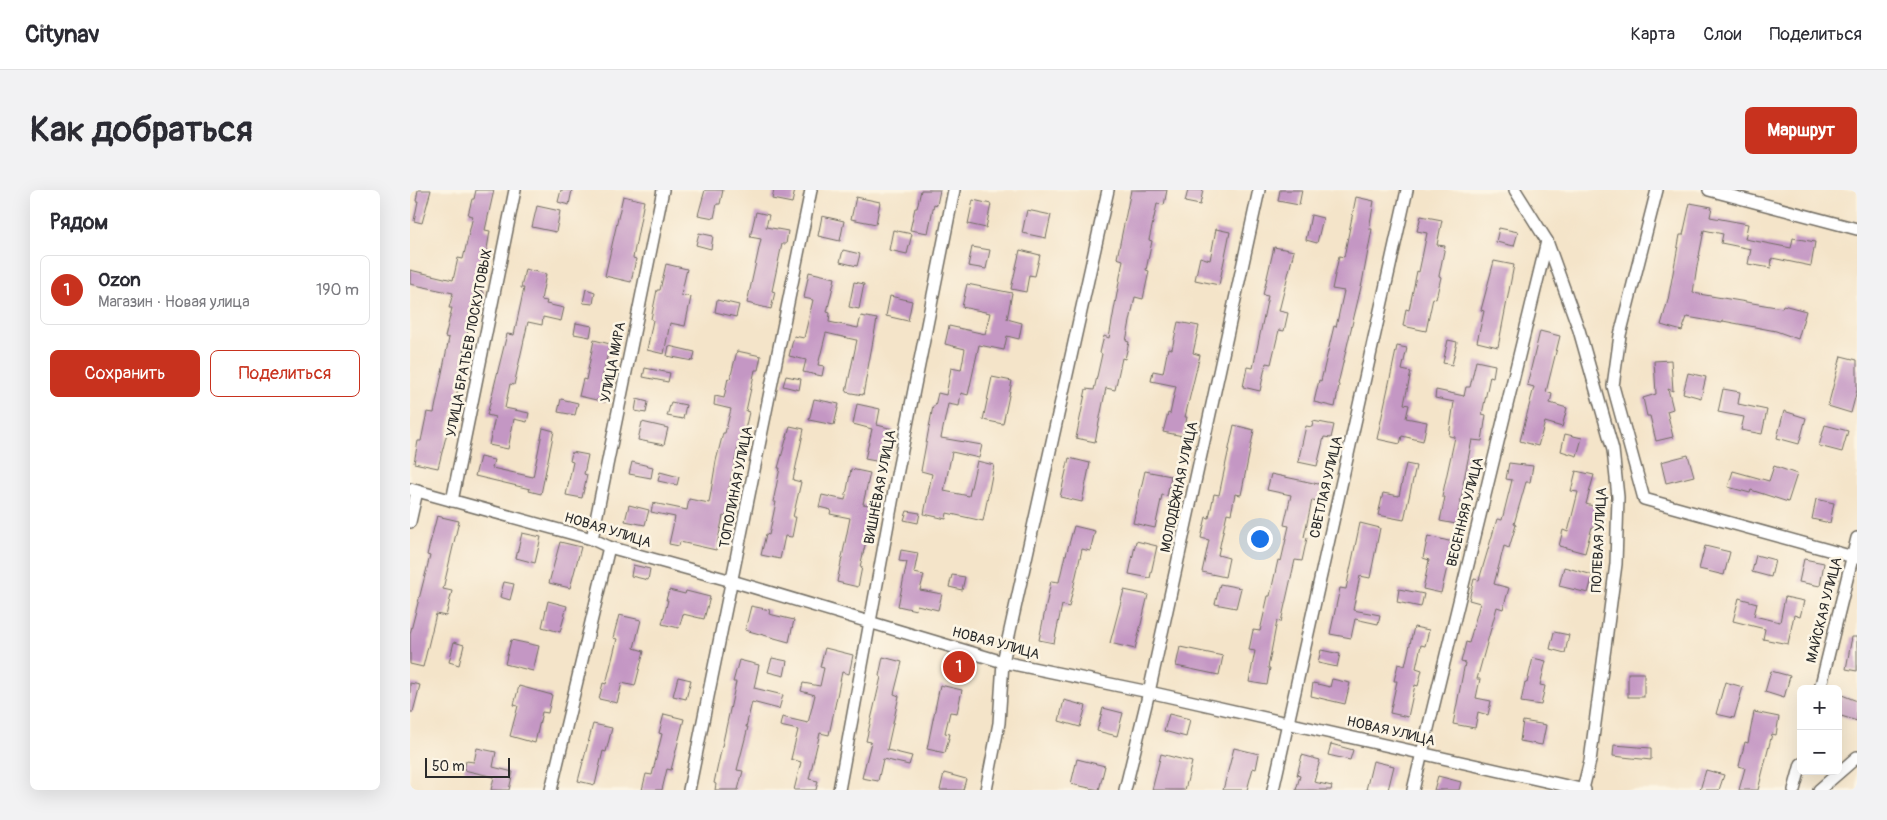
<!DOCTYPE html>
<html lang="ru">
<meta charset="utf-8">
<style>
body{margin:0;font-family:Pangolin,sans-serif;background:#f2f2f3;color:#2b2b33}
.controls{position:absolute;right:15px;bottom:15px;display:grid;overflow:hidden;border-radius:8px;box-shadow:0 5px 20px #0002}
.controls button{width:45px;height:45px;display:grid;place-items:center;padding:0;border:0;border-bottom:1px solid #e1e1e2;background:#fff;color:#2b2b33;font:25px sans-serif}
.scale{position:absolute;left:15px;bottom:12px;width:85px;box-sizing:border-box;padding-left:5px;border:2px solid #2b2b2b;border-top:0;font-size:14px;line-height:18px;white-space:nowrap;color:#2b2b2b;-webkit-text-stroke:4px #fcf5e5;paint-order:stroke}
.you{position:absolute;left:849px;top:348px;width:18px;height:18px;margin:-12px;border:4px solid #fff;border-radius:50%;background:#1a73e8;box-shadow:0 0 0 8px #1a73e833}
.badge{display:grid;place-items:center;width:32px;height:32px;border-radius:50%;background:#c8321e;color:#fff;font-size:16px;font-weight:700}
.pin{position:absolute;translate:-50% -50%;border:2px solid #fff;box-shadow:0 1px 5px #0006}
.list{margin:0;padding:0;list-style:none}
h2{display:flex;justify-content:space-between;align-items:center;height:65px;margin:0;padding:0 20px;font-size:21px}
h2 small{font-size:16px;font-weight:400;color:#7c7c81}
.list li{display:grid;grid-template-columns:32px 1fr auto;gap:15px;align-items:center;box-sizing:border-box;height:70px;margin:0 10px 10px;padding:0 10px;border:1px solid #e1e1e2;border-radius:8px}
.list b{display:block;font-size:19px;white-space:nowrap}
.list p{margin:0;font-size:16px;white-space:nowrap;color:#7c7c81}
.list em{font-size:16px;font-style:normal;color:#7c7c81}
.actions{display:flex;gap:10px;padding:15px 20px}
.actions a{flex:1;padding:11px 0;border:1px solid #c8321e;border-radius:8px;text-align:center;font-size:18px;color:#c8321e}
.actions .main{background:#c8321e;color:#fff}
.map{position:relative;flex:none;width:1447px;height:600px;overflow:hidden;border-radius:8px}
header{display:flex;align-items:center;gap:30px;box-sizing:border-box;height:70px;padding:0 25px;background:#fff;border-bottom:1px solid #e1e1e2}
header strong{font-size:24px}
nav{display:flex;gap:28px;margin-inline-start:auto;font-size:18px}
.intro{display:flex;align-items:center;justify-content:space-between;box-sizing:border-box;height:120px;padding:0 30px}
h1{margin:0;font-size:35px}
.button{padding:12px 22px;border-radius:8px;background:#c8321e;color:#fff;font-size:18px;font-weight:700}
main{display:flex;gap:30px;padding:0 30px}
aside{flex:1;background:#fff;border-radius:8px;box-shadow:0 5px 20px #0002}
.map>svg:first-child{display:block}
.building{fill:#c497c4}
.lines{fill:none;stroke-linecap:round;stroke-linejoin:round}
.street-casing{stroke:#716c62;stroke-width:14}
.street{stroke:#fff;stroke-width:11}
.labels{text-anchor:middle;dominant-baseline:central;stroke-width:5;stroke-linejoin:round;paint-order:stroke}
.street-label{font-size:14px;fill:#2b2b2b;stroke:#fcf5e5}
</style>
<header>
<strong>Citynav</strong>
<nav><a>Карта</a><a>Слои</a><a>Поделиться</a></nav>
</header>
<div class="intro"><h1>Как добраться</h1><a class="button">Маршрут</a></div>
<main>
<aside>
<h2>Рядом<small></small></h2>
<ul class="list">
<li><span class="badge">1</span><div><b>Ozon</b><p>Магазин · Новая улица</p></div><em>190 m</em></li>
</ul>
<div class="actions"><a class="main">Сохранить</a><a>Поделиться</a></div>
</aside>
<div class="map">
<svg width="1447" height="600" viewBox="0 0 1447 600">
<rect width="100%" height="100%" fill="#fcf5e5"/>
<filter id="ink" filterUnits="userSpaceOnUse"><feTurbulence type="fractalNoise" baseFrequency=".02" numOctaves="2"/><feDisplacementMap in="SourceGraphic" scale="10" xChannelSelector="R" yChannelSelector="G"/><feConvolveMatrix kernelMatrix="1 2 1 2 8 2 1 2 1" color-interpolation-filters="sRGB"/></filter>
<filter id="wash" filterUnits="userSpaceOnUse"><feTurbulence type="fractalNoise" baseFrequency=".0096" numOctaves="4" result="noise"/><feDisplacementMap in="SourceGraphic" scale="20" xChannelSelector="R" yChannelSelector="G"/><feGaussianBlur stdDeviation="1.12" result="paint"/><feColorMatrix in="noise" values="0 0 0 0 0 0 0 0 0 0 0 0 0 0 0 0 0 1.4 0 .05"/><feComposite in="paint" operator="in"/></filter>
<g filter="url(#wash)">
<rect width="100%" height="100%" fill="#f4e4c9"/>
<g id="blocks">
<g class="building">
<polygon points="8,0 21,0 12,33 4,31 8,11 6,11"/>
<polygon points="66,0 84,0 75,40 80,41 70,100 74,102 69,124 62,123 52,167 56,168 28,278 4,273 8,251 11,251 17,222 24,223 39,148 35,147 42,118 39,118 43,103 0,94 0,80 43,90 48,68 53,69 63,26 58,25 62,9 64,9"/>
<polygon points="151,0 162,0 159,15 148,12"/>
<polygon points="295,0 313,0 310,14 307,14 304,28 288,25"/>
<polygon points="364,0 385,0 382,13 362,9"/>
<polygon points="511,0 530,0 527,15 524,14 518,43 500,40 505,18 507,18"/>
<polygon points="721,0 757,0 754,15 747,14 739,50 742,51 736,80 739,81 733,109 725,107 716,151 719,152 715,169 712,168 705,200 696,198 685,252 666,248 676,199 684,200 692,164 690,163 694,146 699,148 713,70 707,68"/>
<polygon points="778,0 793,0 790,15 775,12"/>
<polygon points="870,0 892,0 889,15 868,11"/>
<polygon points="213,6 234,11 223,68 226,69 221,92 195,86"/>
<polygon points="446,7 470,12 466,34 441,29"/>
<polygon points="946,7 964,11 959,39 962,39 952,93 928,194 929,195 925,217 904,212 909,190 911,191 924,136 926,137 934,101 922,99 929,66 934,67"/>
<polygon points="563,10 581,14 576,38 558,34"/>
<polygon points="1280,13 1302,17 1300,27 1338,34 1335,49 1381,58 1383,48 1405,52 1401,76 1362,68 1361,78 1338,74 1341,59 1311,53 1313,44 1294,40 1286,82 1283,103 1372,118 1373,115 1396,121 1388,149 1366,141 1313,131 1312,133 1277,127 1272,141 1251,135 1258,110 1270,45 1273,45"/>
<polygon points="127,16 150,21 146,42 122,37"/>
<polygon points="617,20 641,25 636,48 612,43"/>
<polygon points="346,22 359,25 356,37 378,41 376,54 372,54 362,101 365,102 361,119 337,113 351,49 340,47"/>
<polygon points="901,25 913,28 907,53 896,50"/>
<polygon points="412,26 434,31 430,51 408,46"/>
<polygon points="1011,26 1032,30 1027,55 1035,56 1029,86 1031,87 1026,109 1023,108 1016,141 993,136 996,119 999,120 1007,81 1009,82 1017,43 1007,41"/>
<polygon points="1089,38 1108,42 1104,56 1086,52"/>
<polygon points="806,39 820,42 809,95 785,90 790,67 800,70"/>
<polygon points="483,40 502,44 497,64 479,60"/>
<polygon points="289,43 303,46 301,59 286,55"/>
<polygon points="562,57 580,60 576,79 558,76"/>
<polygon points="864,57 884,61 869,121 878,123 874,141 869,140 861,174 856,173 850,201 833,197 837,177 843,178 858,106 853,105"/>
<polygon points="433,60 450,64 447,76 430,72"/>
<polygon points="610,60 630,65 625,86 619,85 616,102 601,99"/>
<polygon points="1084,71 1104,75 1088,157 1067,152 1074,121 1071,120"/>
<polygon points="256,74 277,79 271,105 281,107 275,136 260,133 254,164 237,160 243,130 241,129 247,100 250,100"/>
<polygon points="115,79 136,84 131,110 137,111 136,114 154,118 151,131 133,127 132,135 118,132 104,195 100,194 95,218 119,223 117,232 104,229 98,259 79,255 85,227 77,225 97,144 104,145 114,98 111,98"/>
<polygon points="399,82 425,88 417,122 420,123 419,132 448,138 451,126 467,129 453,205 436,202 447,150 446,150 416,143 408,175 414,176 412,186 393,182 396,170 379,166 384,146 394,148 403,110 394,108"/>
<polygon points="444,92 454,94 449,119 439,117"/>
<polygon points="557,94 602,103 597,129 612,133 609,149 597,146 594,160 569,155 558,205 551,203 549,216 538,214 531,248 572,255 569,268 542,262 534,301 559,306 567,271 584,275 573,331 537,323 536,329 514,324 522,284 511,281 523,216 525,216 528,203 536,205 541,178 551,180 555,159 535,154 539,136 575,144 580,123 552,117"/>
<polygon points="176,99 185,102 183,114 173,113"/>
<polygon points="480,106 502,111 498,131 476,126"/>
<polygon points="307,110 329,115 326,127 305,122"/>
<polygon points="768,132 789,136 783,163 790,165 775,227 777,227 773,246 753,242 758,223 760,224 766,196 741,191 743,181 753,183 758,158 762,159"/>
<polygon points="166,133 182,136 180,147 164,144"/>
<polygon points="1130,141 1150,146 1136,202 1142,204 1140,213 1157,218 1152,237 1135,232 1128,256 1110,251 1124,197 1117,195"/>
<polygon points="184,150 200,154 191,193 198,194 195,212 169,206 173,189 176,190"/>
<polygon points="1038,150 1047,152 1042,175 1033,173"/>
<polygon points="259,156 285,162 283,171 257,166"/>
<polygon points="987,156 997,158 992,180 1001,182 994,214 999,215 996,228 1017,232 1013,251 992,246 990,254 967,249"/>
<polygon points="327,161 351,166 348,180 345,180 336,221 339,222 334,244 331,244 317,307 320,308 316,327 313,326 306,360 270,352 269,356 259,354 265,327 241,322 243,313 277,320 279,309 299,313 306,271 313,243 315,243 321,219 304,215 305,206 314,208 318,188 320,189"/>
<polygon points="1431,166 1447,170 1447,200 1441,223 1418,216"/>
<polygon points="1261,170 1263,201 1258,199 1263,219 1257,221 1263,247 1246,251 1240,226 1237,226 1233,208 1246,204 1244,171"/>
<polygon points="1066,171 1085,175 1083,187 1080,186 1072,224 1076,225 1072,251 1062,250 1053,294 1054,294 1046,334 1030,331 1035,307 1032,307 1045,247 1039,246 1044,212 1025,208 1026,200 1054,206 1056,197 1060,197"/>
<polygon points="235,178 260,183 258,192 233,187"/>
<polygon points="1278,183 1296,187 1291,208 1273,203"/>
<polygon points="376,186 391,189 389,200 373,196"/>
<polygon points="582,187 602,191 593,234 573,230"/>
<polygon points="1313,199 1330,202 1328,214 1357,220 1352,244 1331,240 1334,227 1308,222"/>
<polygon points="151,209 168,213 165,225 148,222"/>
<polygon points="227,209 238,212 236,223 225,221"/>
<polygon points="404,209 429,214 424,235 399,230"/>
<polygon points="261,212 276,215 273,229 257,226"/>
<polygon points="447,214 470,219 467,235 483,239 476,273 455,269 462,239 443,234"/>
<polygon points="1374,221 1396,228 1389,254 1367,248"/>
<polygon points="903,231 924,235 921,248 914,247 907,276 888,272 896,236 902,237"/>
<polygon points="232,232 258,238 254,255 228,250"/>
<polygon points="824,235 844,240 831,305 825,304 821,324 817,323 808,365 819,368 815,387 792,382 799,350 791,348 796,327 799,328 804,304 809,305"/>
<polygon points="1415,235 1438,241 1432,262 1409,256"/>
<polygon points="380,236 394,239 383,290 391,292 383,327 386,327 382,347 375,346 370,369 351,365 356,344 359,345 366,312 363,312 370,278 368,278"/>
<polygon points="133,238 144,241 131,304 119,301 120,299 65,286 70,267 84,270 82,278 123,287"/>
<polygon points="1155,244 1172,248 1167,266 1151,261"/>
<polygon points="162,262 178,265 174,284 177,285 172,308 156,305 163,272 160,271"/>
<polygon points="1278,265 1284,286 1256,293 1251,272"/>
<polygon points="659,268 680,273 672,312 650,307"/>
<polygon points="222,272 243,277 241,288 219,284"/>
<polygon points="1099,273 1123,276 1120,292 1116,292 1104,334 1106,335 1099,358 1094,356 1084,394 1099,398 1093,419 1087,417 1067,489 1070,489 1066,508 1081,511 1078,525 1068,522 1065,538 1043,534 1055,473 1051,472 1056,452 1059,453 1070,413 1059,410 1064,389 1069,390 1087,329 1092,330 1102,290 1096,289"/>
<polygon points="996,274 1006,276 994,330 968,325 973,303 989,306"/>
<polygon points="1364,276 1387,284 1378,312 1341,300 1340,303 1318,297 1323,281 1359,291"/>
<polygon points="441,279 460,283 453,314 464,316 450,377 452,377 448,397 427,392 440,328 420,324 421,320 409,317 412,305 435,310"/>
<polygon points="735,281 761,286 757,306 752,305 745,338 723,333"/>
<polygon points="1166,281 1184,285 1176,314 1190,318 1185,338 1182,337 1175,363 1149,356 1153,340 1158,342 1168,302 1161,301"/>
<polygon points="250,282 269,287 267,295 248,291"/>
<polygon points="861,284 913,295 909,311 902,310 894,347 897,348 892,371 885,370 871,432 867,431 858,478 860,478 857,495 839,492 845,461 839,460 843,440 850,441 858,406 860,406 868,370 871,371 879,336 874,335 881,305 857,300"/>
<polygon points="1406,309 1424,313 1420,333 1402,329"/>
<polygon points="219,315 239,320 235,335 215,331"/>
<polygon points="497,321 510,323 508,333 494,330"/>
<polygon points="27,326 49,331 33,399 42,401 36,426 26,424 13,477 0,474 0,444 20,366 17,365"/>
<polygon points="950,333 970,338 960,388 950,386 943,420 970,425 968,434 945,429 941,448 920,444 930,398 936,399"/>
<polygon points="664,336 685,341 680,361 672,359 659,417 652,415 644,453 629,450 641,391 649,392 655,365 656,365"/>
<polygon points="112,343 131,347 125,373 106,368"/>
<polygon points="1018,346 1043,352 1031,403 1013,399 1019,370 1013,368"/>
<polygon points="726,351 747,356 740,388 719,384"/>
<polygon points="150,352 171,357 160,398 139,393"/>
<polygon points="1295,356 1320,362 1314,385 1289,379"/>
<polygon points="491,360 508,363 504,383 514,385 510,400 532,404 528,420 507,415 506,420 488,416 497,372 489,371"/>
<polygon points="1346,365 1365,370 1361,387 1342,382"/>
<polygon points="1394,369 1414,373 1410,396 1389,392"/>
<polygon points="223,375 240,379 238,390 221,386"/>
<polygon points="1154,377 1183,385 1178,403 1149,396"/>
<polygon points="542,385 555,387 552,400 539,397"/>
<polygon points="94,392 104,394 100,410 90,407"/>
<polygon points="810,394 831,398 826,418 805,414"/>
<polygon points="989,399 1014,404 1011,417 987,412"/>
<polygon points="259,400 275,404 276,401 300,407 294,429 273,424 269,438 252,434 258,410 256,410"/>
<polygon points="714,400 738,405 725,459 700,453"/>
<polygon points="1375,407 1394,411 1390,427 1384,425 1378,454 1353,449 1355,439 1323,431 1329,408 1347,413 1344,426 1370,432"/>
<polygon points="138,411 157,416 150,442 132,437"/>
<polygon points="341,416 360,420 359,424 384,430 379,452 335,440"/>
<polygon points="209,425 231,430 224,458 234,461 225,496 212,493 207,513 189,509 193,493 196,494 207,449 203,448"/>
<polygon points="1004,437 1019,440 1015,456 1011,455 1006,478 1012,480 1008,496 1005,495 998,527 980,523 987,491 984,491 988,474 995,476"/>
<polygon points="1144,442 1159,445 1155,463 1140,459"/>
<polygon points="1442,447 1447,447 1447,481 1436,479"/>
<polygon points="101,450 129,456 123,481 95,474"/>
<polygon points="44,452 54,455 49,475 39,472"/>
<polygon points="770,457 813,466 809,485 766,476"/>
<polygon points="415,458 443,465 439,484 432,482 419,545 410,543 399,589 408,591 406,600 384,600 391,572 381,569 388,540 370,536 372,527 398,533 405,505 391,501 393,493 410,496 414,478 410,477"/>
<polygon points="911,460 930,464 927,477 908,473"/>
<polygon points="473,467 492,472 484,504 489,506 477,560 502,566 499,575 473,569 468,591 452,588 461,552 456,551 471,487 469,486"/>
<polygon points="362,468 377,471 374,486 358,482"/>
<polygon points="539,468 554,472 552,482 536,478"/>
<polygon points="1123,468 1136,471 1130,495 1135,496 1131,515 1111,512 1115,492 1117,493"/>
<polygon points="329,470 349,475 344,498 373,505 369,519 342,512 336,537 338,537 327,580 333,581 328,600 305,600 306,594 304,593 326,492 323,492"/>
<polygon points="1361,481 1380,486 1374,508 1355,502"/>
<rect x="1218" y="483" width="16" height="24"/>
<polygon points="268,487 281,490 276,509 263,506"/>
<polygon points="922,489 940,493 935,514 901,506 903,493 920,497"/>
<polygon points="1315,492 1333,497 1324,528 1306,524"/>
<polygon points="0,493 10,495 3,522 0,522"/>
<polygon points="530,495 552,500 547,523 540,522 535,543 540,544 535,563 517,559"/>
<polygon points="109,496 142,505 138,523 132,522 125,553 100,546 108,516 104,515"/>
<polygon points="1432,505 1447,511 1447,531 1428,525 1428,516"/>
<polygon points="654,510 676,516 670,537 649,531"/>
<polygon points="693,518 713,523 707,546 687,541"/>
<polygon points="1344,522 1369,527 1366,545 1362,544 1348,600 1329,600 1335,578 1329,576 1335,552 1338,553"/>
<polygon points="254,524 274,529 261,580 257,579 252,600 232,600 236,584 242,585 252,544 249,543"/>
<polygon points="759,524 780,529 776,547 754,541"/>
<polygon points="1113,531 1136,535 1132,555 1110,551"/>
<polygon points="183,534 202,538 196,562 193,561 185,595 168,591"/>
<polygon points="921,554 943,560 940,570 918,565"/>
<polygon points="1204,555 1241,558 1241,570 1203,566"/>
<polygon points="67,558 86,562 83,577 103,582 99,600 81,600 84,587 54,580 56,571 64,572"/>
<polygon points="824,558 849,564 846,579 843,578 837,600 813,600"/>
<polygon points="751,564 782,572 775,600 742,600"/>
<polygon points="892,565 910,570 904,592 922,596 921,600 886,600 890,586 887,585"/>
<polygon points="667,569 695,576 689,600 661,594"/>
<polygon points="963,571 984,576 978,600 956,600"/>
<polygon points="1296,580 1314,585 1309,600 1290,600"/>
<polygon points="534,583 556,589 553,600 530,600"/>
<polygon points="1028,586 1051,592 1049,600 1024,600"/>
</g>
</g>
</g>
<g filter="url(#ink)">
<use href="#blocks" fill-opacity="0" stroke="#716c62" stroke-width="1"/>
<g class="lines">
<g class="street-casing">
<g id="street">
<polyline points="1105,0 1137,51 1169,140 1203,260 1208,307 1206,374 1180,571 1173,599"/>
<polyline points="1247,0 1210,145 1203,196 1234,309 1447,368"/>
<polyline points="1299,0 1447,39"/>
<polyline points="0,299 182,349 199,357 322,391 593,472 739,502 1175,600"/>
<polyline points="42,311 105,0"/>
<polyline points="0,332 7,301"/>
<polyline points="182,349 253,0"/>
<polyline points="1410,499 1447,348"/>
<polyline points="141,600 199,357"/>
<polyline points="279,600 401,0"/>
<polyline points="429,600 487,285 544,0"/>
<polyline points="576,600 589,533 593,472 698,0"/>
<polyline points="715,600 739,502 849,0"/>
<polyline points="863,600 997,0"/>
<polyline points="1003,600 1137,51"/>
<polyline points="1384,600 1391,574"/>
<polyline points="1409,600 1447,567"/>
</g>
</g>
<use href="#street" class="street"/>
</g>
</g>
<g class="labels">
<g class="street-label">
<text transform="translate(59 153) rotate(-79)">УЛИЦА БРАТЬЕВ ЛОСКУТОВЫХ</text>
<text transform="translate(203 172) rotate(-79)">УЛИЦА МИРА</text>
<text transform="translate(326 297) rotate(-79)">ТОПОЛИНАЯ УЛИЦА</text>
<text transform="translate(470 297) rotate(-79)">ВИШНЁВАЯ УЛИЦА</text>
<text transform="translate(769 297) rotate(-78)">МОЛОДЁЖНАЯ УЛИЦА</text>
<text transform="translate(916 297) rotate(-77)">СВЕТЛАЯ УЛИЦА</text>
<text transform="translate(1055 322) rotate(-76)">ВЕСЕННЯЯ УЛИЦА</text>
<text transform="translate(198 340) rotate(17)">НОВАЯ УЛИЦА</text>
<text transform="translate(1189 350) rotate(-87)">ПОЛЕВАЯ УЛИЦА</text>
<text transform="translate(1414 420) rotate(-76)">МАЙСКАЯ УЛИЦА</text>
<text transform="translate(586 453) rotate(15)">НОВАЯ УЛИЦА</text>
<text transform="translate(981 541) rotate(13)">НОВАЯ УЛИЦА</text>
</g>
</g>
</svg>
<div class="controls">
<button>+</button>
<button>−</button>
</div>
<div class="scale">50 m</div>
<div class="you"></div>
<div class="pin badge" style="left:549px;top:477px">1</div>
</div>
</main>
